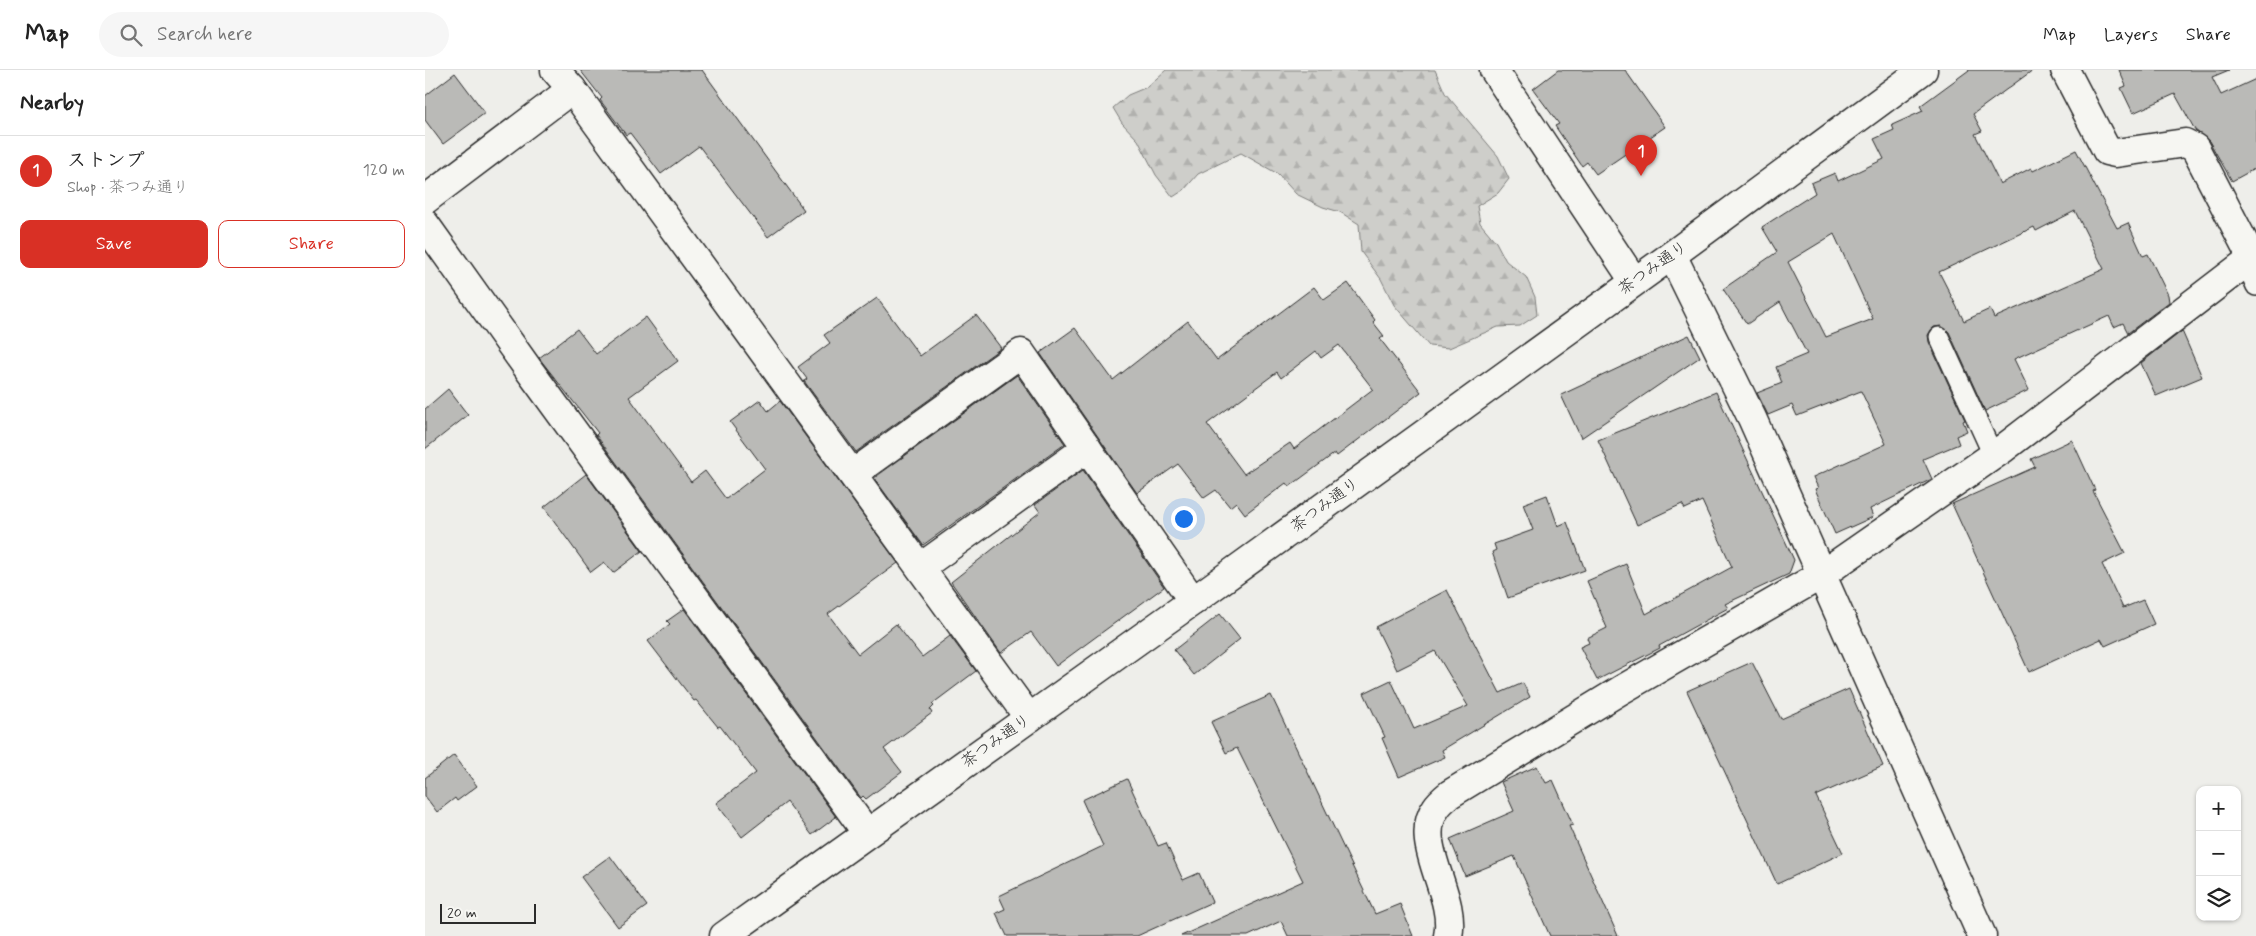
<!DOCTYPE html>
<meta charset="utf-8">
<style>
body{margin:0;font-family:Mynerve,"Klee One",sans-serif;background:#f6f6f6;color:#222}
.controls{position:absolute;right:15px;bottom:15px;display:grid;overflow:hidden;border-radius:10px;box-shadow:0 1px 4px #0004}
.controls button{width:45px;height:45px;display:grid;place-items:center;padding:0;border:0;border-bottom:1px solid #e0e0e0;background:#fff;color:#222;font:25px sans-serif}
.scale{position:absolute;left:15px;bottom:12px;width:96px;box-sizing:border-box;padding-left:5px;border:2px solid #2b2b2b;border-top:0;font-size:14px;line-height:18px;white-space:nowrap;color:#2b2b2b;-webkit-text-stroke:4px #f6f6f2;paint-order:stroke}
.you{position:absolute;left:758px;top:448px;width:18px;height:18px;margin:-12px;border:4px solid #fff;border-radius:50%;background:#1a73e8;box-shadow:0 0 0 8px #1a73e833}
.badge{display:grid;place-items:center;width:32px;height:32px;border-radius:50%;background:#d93025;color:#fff;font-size:16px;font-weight:700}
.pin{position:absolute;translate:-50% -41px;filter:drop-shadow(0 1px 2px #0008)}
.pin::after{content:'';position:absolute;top:26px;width:18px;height:15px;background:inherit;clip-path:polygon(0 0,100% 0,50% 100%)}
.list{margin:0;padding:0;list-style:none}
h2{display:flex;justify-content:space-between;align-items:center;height:65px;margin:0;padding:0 20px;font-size:21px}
h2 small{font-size:16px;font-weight:400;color:#767676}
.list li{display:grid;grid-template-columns:32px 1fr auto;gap:15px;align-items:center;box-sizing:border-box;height:70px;padding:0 20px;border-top:1px solid #e0e0e0}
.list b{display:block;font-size:19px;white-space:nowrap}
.list p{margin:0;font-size:16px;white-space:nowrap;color:#767676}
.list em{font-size:16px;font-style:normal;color:#767676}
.actions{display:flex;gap:10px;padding:15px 20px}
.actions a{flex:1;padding:11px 0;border:1px solid #d93025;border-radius:10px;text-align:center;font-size:18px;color:#d93025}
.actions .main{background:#d93025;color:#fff}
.icon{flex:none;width:28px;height:28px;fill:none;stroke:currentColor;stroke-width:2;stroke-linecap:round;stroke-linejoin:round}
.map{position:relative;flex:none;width:1831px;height:866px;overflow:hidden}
header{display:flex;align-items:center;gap:30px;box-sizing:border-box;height:70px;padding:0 25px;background:#fff;border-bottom:1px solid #e0e0e0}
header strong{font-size:24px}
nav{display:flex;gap:28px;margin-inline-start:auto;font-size:18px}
.search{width:350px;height:45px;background:#f6f6f6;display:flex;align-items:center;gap:12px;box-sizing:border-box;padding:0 18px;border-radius:28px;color:#767676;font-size:19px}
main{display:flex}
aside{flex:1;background:#fff}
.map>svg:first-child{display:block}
.forest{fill:url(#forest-firs);stroke:#7c7c7a}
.building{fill:#babab7;stroke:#2b2b2b;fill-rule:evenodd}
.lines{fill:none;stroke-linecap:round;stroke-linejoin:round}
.lane-casing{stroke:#2b2b2b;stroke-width:22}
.street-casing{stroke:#2b2b2b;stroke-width:31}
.secondary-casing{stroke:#2b2b2b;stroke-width:31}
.primary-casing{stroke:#2b2b2b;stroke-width:31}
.lane{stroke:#f6f6f2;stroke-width:19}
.street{stroke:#f6f6f2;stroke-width:28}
.secondary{stroke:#f6f6f2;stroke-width:28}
.primary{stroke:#f6f6f2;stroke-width:28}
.labels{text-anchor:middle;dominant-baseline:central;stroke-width:4;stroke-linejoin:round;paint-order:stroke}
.street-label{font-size:16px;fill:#2b2b2b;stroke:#f6f6f2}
</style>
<header>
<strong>Map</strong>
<div class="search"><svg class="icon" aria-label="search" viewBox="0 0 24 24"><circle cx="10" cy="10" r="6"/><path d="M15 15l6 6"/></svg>Search here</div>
<nav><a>Map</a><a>Layers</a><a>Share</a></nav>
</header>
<main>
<aside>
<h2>Nearby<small></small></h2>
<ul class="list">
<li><span class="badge">1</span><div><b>ストンプ</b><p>Shop · 茶つみ通り</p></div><em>120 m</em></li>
</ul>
<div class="actions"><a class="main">Save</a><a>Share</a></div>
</aside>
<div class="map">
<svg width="1831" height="866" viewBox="0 0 1831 866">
<defs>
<pattern id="forest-firs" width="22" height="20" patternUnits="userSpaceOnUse" patternTransform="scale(1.25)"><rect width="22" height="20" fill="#cececa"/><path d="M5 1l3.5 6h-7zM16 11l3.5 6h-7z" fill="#b1b1ae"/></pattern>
</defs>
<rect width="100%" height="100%" fill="#eeeeea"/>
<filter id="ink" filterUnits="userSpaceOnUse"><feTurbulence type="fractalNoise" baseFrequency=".02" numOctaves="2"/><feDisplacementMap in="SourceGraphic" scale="10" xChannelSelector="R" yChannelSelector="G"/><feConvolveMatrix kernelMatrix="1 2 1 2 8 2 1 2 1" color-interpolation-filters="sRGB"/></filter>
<g filter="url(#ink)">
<polygon class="forest" points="741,0 1010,0 1020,23 1073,86 1084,109 1073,123 1052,136 1055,153 1071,172 1081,191 1101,207 1110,227 1112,245 1095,256 1073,257 1024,278 1004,276 969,235 956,209 936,182 934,154 915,142 898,137 871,124 853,104 816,83 773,104 759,120 748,127 731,105 713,70 697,53 688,38 703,25 722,17"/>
<g class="building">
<polygon points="155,0 277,0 379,140 343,167 274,76 236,104 205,63 201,65 175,30 177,28"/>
<polygon points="1133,0 1200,0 1240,57 1171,104 1162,92 1157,96 1130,56 1134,54 1108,19"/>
<path d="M1544,0h64l-60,44 9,17 -7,3 25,50 31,-16 2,3 43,-21 41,78 11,-5 15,33 5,-2 20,41 1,7 -41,31 -5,-10 -9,4 -5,-11 -95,43 15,31 -44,21 -36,-79 -8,-6 -7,1 -6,8 1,7 36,78 -2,1 4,10 -11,5 3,8 -36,15 9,20 -62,30 3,8 -38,17 -20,-45 3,-1 -5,-11 73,-33 -25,-53 -64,25 -5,-11 -24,10 -11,-22 25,-10 -6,-16 31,-13 -27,-52 -33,22 -24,-35 54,-37 -15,-25 53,-34 -4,-10 24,-10 3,8 46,-22 -10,-20 20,-9 -2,-5 31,-14 -3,-5zM1650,141l29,58 -110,49 -4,-9 -26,12 -25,-49 95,-45 2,4zM1409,164l39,85 -47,18 -38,-75z"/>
<polygon points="1694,0 1804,0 1787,7 1796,25 1831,9 1831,98 1807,111 1784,71 1770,60 1750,24 1708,43 1696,18 1701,16"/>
<polygon points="30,3 60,43 18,74 0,50 0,26"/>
<path d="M923,213l27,37 -2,2 11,14 -4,3 41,53 -84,64 -2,-3 -46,34 -3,-4 -41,31 -9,-12 -6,5 -14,-17 -12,8 -26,-34 -41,29 -97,-140 35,-25 38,52 75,-59 29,39 97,-73 10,13zM914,275l34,44 -79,60 -4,-6 -46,31 -37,-50 70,-52 4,6 35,-27 5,7z"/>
<polygon points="452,228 495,286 551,245 576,278 431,382 379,311 382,309 373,297 405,273 399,265"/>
<polygon points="221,247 253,291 204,327 266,412 280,401 301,429 340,399 305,352 335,330 343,341 355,331 473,493 403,544 433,584 471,554 497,587 525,566 551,601 507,634 509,636 505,640 507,643 459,679 477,702 441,729 438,726 436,728 171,365 173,363 114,288 152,259 171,284"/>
<polygon points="1757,261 1777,307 1731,326 1716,293"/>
<polygon points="1264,265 1275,287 1156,368 1136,325"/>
<polygon points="592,305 640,374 498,475 449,408"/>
<polygon points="23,319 43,345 0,379 0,339"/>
<polygon points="1291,322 1369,490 1364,504 1300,534 1303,538 1234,576 1235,578 1172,610 1155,577 1164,573 1162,568 1182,558 1162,511 1201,494 1221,544 1307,497 1277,431 1260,439 1257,434 1212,455 1173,370"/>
<polygon points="1647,370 1670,420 1668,421 1700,483 1677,494 1698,538 1718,530 1729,554 1680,576 1676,569 1604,602 1527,434 1610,397 1606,389"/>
<polygon points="658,400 739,517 631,596 606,562 576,583 526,512 615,442 610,435"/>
<polygon points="161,404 217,481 188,503 179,492 166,502 119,437"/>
<polygon points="1122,425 1133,456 1142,452 1160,500 1083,528 1067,482 1071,480 1069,474 1108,460 1098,434"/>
<polygon points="1022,520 1075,623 1098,613 1105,627 1017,680 1020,687 974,707 957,668 960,667 939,623 966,610 989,659 1043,636 1010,581 972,600 951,557"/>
<polygon points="259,539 411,747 387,765 362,732 317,767 291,733 331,703 295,656 293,657 271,630 269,631 223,571 245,554 242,551"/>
<polygon points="795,544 815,569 769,605 749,580"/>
<polygon points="1327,592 1356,649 1424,619 1458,696 1391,726 1418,783 1352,814 1262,621"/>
<polygon points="846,625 950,844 975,834 988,866 863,866 856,851 823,866 756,866 878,811 812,678 801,683 786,652"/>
<polygon points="29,685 52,716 32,731 30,728 12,742 0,726 0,708"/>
<polygon points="1112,696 1121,713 1128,710 1148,755 1144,756 1193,866 1125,866 1089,786 1040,806 1025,769 1089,741 1076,712"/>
<polygon points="702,709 733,776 741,773 758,810 774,803 787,832 712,866 582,866 571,843 580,839 574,826 678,776 657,730"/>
<polygon points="185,786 222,836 193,857 156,807"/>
</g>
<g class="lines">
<g class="lane-casing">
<g id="lane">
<polyline points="1821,193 1831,216"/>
<polyline points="1514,267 1568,385"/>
</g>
</g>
<g class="street-casing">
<g id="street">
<path d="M130,0l17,19c152,210 306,418 457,629"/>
<polyline points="1069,0 1209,211"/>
<polyline points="1640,0 1682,81 1691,83 1760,73 1770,78 1827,188"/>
<polyline points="0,130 147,19"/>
<polyline points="0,154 104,300 442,763"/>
<polyline points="429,403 596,283 768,531"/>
<polyline points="496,497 662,378"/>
<path d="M1023,866c9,-42 -37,-93 -12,-128 3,-5 9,-10 14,-14l171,-104 200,-115 183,-127 252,-193"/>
</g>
</g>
<g class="secondary-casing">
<polyline id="secondary" points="1247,185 1327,348 1557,866"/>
</g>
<g class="primary-casing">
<polyline id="primary" points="299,866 768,531 1247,185 1498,0"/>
</g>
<use href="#lane" class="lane"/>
<use href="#street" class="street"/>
<use href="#secondary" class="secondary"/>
<use href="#primary" class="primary"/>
</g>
</g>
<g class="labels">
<g class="street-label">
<text transform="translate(1228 198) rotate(-35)">茶つみ通り</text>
<text transform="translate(900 435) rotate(-36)">茶つみ通り</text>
<text transform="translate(571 671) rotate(-35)">茶つみ通り</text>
</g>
</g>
</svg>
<div class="controls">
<button>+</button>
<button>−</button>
<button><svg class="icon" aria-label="layers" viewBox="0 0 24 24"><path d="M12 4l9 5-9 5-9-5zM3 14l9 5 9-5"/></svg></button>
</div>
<div class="scale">20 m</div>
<div class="you"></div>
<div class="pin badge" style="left:1216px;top:106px">1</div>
</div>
</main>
